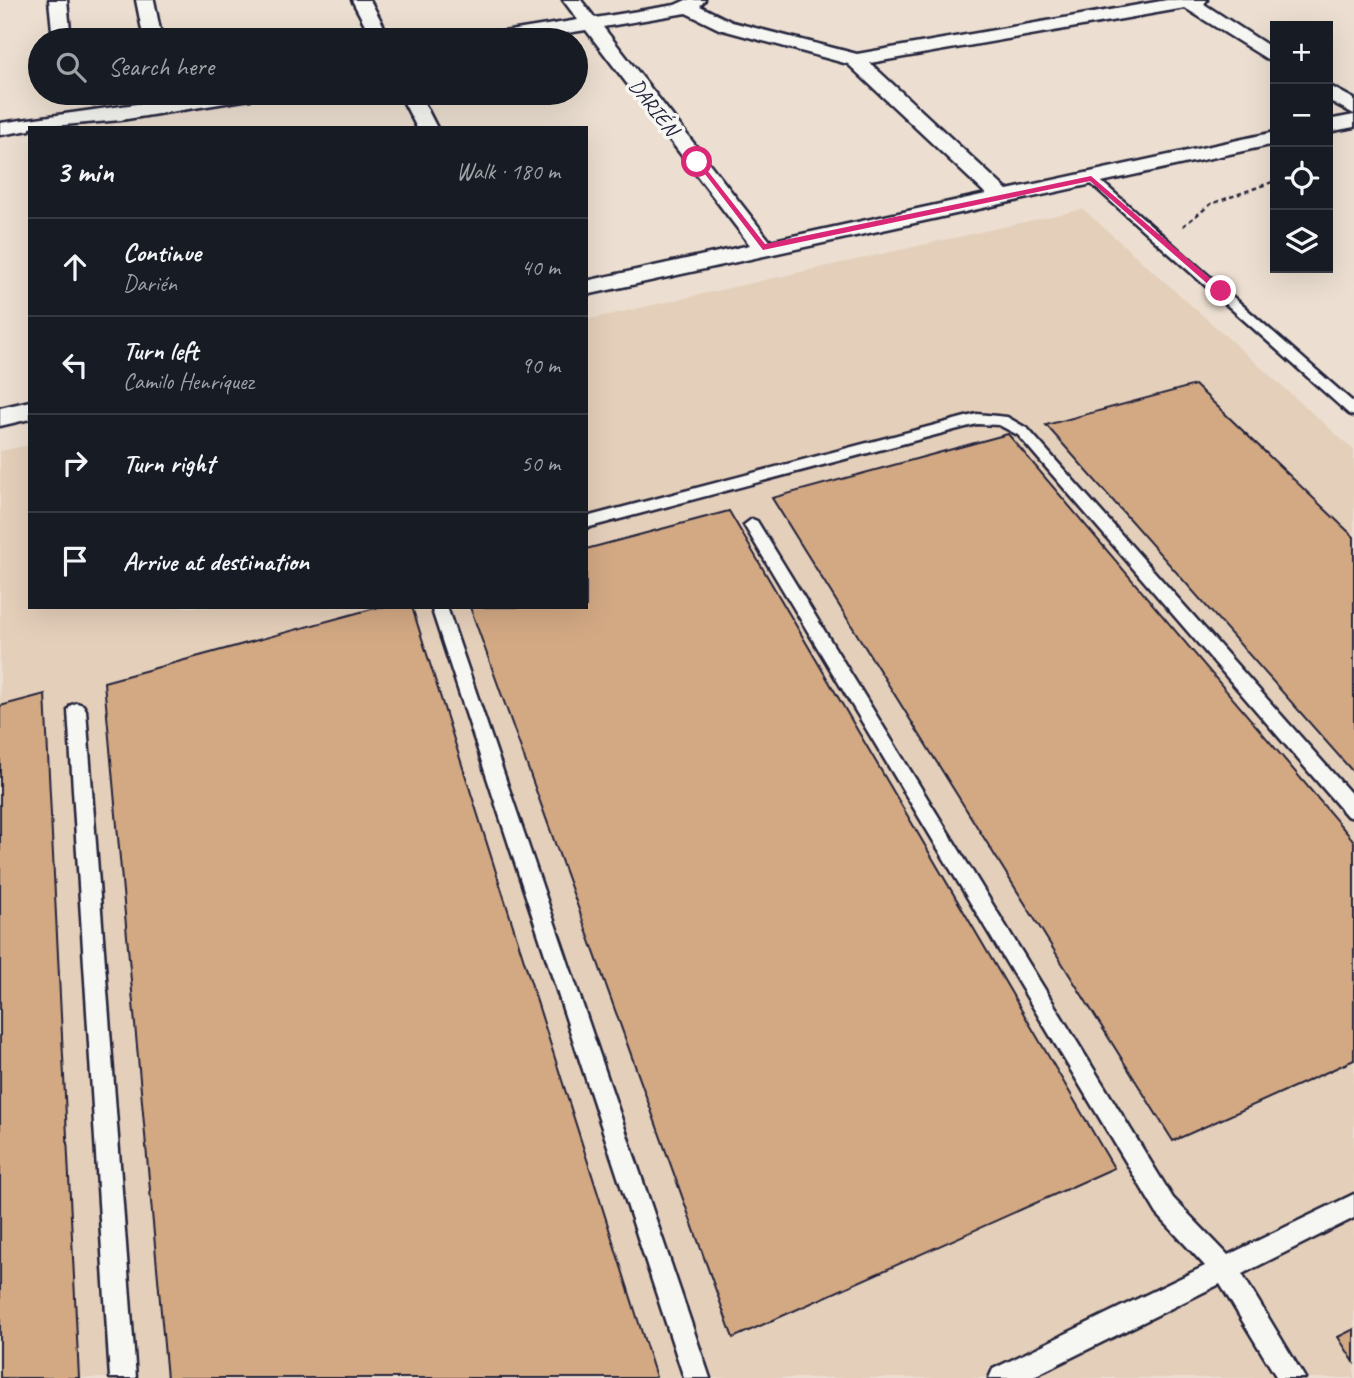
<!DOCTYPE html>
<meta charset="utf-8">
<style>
body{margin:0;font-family:Caveat,sans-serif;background:#242831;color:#f1f3f6}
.controls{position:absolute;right:21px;top:21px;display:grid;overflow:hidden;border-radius:0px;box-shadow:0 7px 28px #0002}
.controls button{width:63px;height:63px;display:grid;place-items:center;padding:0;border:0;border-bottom:2px solid #363941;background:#171b24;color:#f1f3f6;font:35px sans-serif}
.stop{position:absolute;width:21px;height:21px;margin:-16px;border:5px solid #db2777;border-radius:50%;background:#fff}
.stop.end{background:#db2777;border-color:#fff;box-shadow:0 2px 7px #0008}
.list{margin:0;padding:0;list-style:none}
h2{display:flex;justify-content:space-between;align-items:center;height:91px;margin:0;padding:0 28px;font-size:30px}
h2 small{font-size:23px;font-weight:400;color:#9ea1a6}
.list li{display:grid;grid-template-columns:46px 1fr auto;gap:21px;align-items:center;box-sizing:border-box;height:98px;padding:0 28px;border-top:2px solid #363941}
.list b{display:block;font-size:26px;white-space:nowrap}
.list p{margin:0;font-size:23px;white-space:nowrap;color:#9ea1a6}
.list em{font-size:23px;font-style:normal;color:#9ea1a6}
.icon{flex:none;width:38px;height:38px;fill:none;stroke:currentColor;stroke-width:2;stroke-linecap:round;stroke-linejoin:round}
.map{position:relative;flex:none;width:1354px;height:1378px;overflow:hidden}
.search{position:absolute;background:#171b24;box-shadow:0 7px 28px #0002;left:28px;top:28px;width:560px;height:77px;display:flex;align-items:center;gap:18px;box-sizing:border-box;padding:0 24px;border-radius:38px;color:#9ea1a6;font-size:26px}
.panel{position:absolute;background:#171b24;box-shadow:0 7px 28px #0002;left:28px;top:126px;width:560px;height:483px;border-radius:0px}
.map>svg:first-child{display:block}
.built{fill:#e4cfba}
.building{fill:#d3a984;stroke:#22223b;stroke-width:2}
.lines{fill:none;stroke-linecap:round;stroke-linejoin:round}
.lane-casing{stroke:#22223b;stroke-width:5}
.street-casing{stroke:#22223b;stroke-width:5}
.path{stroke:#22223b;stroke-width:2.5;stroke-dasharray:4.5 3.5;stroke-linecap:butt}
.lane{fill:#f6f6f2;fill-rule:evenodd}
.street{fill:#f6f6f2;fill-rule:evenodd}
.route{fill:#db2777}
.labels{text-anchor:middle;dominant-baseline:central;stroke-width:7;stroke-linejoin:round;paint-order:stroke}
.far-street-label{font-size:21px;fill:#22223b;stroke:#f6f6f2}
</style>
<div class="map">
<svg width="1354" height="1378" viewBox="0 0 1354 1378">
<rect width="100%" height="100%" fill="#ecdfd1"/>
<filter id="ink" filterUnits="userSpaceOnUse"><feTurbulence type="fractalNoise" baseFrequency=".0143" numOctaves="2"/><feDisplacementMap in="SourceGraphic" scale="14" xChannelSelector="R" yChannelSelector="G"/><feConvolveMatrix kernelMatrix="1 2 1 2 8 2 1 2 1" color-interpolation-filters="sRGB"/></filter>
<g filter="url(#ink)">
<polygon class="built" points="1083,209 1354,450 1354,1378 0,1378 0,451 30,445 30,607 586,607 586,320"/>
<g class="building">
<polygon points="1195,385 1354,537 1354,773 1046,425"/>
<polygon points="1008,434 1354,841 1354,1060 1173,1141 772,498"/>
<polygon points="729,511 1114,1168 733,1338 470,607 586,607 586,549"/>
<polygon points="379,607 412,607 656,1377 653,1378 167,1378 104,682"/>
<polygon points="45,694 79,1378 0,1378 0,706"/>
<polygon points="1354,1329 1354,1362 1338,1337"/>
</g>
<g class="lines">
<g class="lane-casing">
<g id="lane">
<polygon points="1087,176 1095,176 1354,403 1354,416 1349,414 1087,180"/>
<polygon points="977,414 1007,417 1028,429 1354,797 1354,818 1347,816 1018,435 999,425 977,424 586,528 586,517"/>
<polygon points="752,519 757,521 1173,1198 1228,1255 1354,1194 1354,1218 1242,1274 1305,1378 1277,1378 1220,1284 1030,1378 989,1378 993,1369 1205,1266 1157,1214 744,525"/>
<polygon points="431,607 447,607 710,1378 684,1378"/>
<polygon points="77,703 83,705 86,710 136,1378 110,1378 68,710 71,705"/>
</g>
</g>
<g class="street-casing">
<g id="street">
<polygon points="49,0 67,0 71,40 53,40"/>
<polygon points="136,0 154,0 162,40 144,40"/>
<polygon points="352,0 370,0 391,40 373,40"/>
<path d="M563,0h18l14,18 80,-13 11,-5h19l-5,6 32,16 125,32 310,-54h40l-3,4 71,46v14l-90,-56 -315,55 137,127 268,-58v12l-689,151v-14l164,-36 -164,-215 -63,10h-41l9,-6 87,-14zM686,13l33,16 129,35 138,130 -216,47 -167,-214z"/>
<polygon points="1328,85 1354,99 1354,114 1328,100"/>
<polygon points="215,93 260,93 250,99 121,120 30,128 30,130 0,135 0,123"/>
<polygon points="399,93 419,93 437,128 417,128"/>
<polygon points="1354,115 1354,127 1328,132 1328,120"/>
<polygon points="30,401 30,419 0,426 0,408"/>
</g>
</g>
<polyline class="path" points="1183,226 1211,204 1275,181"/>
<use href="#lane" class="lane"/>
<use href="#street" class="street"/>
</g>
</g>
<polygon class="route" points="695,161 700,161 765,244 1091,176 1225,291 1218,293 1090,181 763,250"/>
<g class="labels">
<g class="far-street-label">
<text transform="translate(654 107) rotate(52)">DARIÉN</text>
</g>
</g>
</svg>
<div class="controls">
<button>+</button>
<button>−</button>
<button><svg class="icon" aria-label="locate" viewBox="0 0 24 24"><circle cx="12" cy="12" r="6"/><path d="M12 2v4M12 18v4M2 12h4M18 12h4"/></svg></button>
<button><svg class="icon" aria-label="layers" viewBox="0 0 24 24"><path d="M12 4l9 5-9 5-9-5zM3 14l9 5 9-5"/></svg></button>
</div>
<div class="stop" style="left:697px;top:162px"></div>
<div class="stop end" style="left:1221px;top:291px"></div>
<div class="search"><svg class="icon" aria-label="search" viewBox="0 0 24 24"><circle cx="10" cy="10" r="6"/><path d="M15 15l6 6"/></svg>Search here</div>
<section class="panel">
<h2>3 min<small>Walk · 180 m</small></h2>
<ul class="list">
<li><svg class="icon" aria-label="ahead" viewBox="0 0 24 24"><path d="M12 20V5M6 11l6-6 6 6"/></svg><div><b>Continue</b><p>Darién</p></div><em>40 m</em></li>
<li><svg class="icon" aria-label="left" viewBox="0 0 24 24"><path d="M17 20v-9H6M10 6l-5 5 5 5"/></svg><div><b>Turn left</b><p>Camilo Henríquez</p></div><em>90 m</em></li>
<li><svg class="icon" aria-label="right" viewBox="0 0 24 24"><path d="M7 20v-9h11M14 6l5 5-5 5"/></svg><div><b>Turn right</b></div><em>50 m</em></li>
<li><svg class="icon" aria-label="arrive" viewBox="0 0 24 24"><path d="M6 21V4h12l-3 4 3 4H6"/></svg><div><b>Arrive at destination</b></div></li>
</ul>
</section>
</div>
